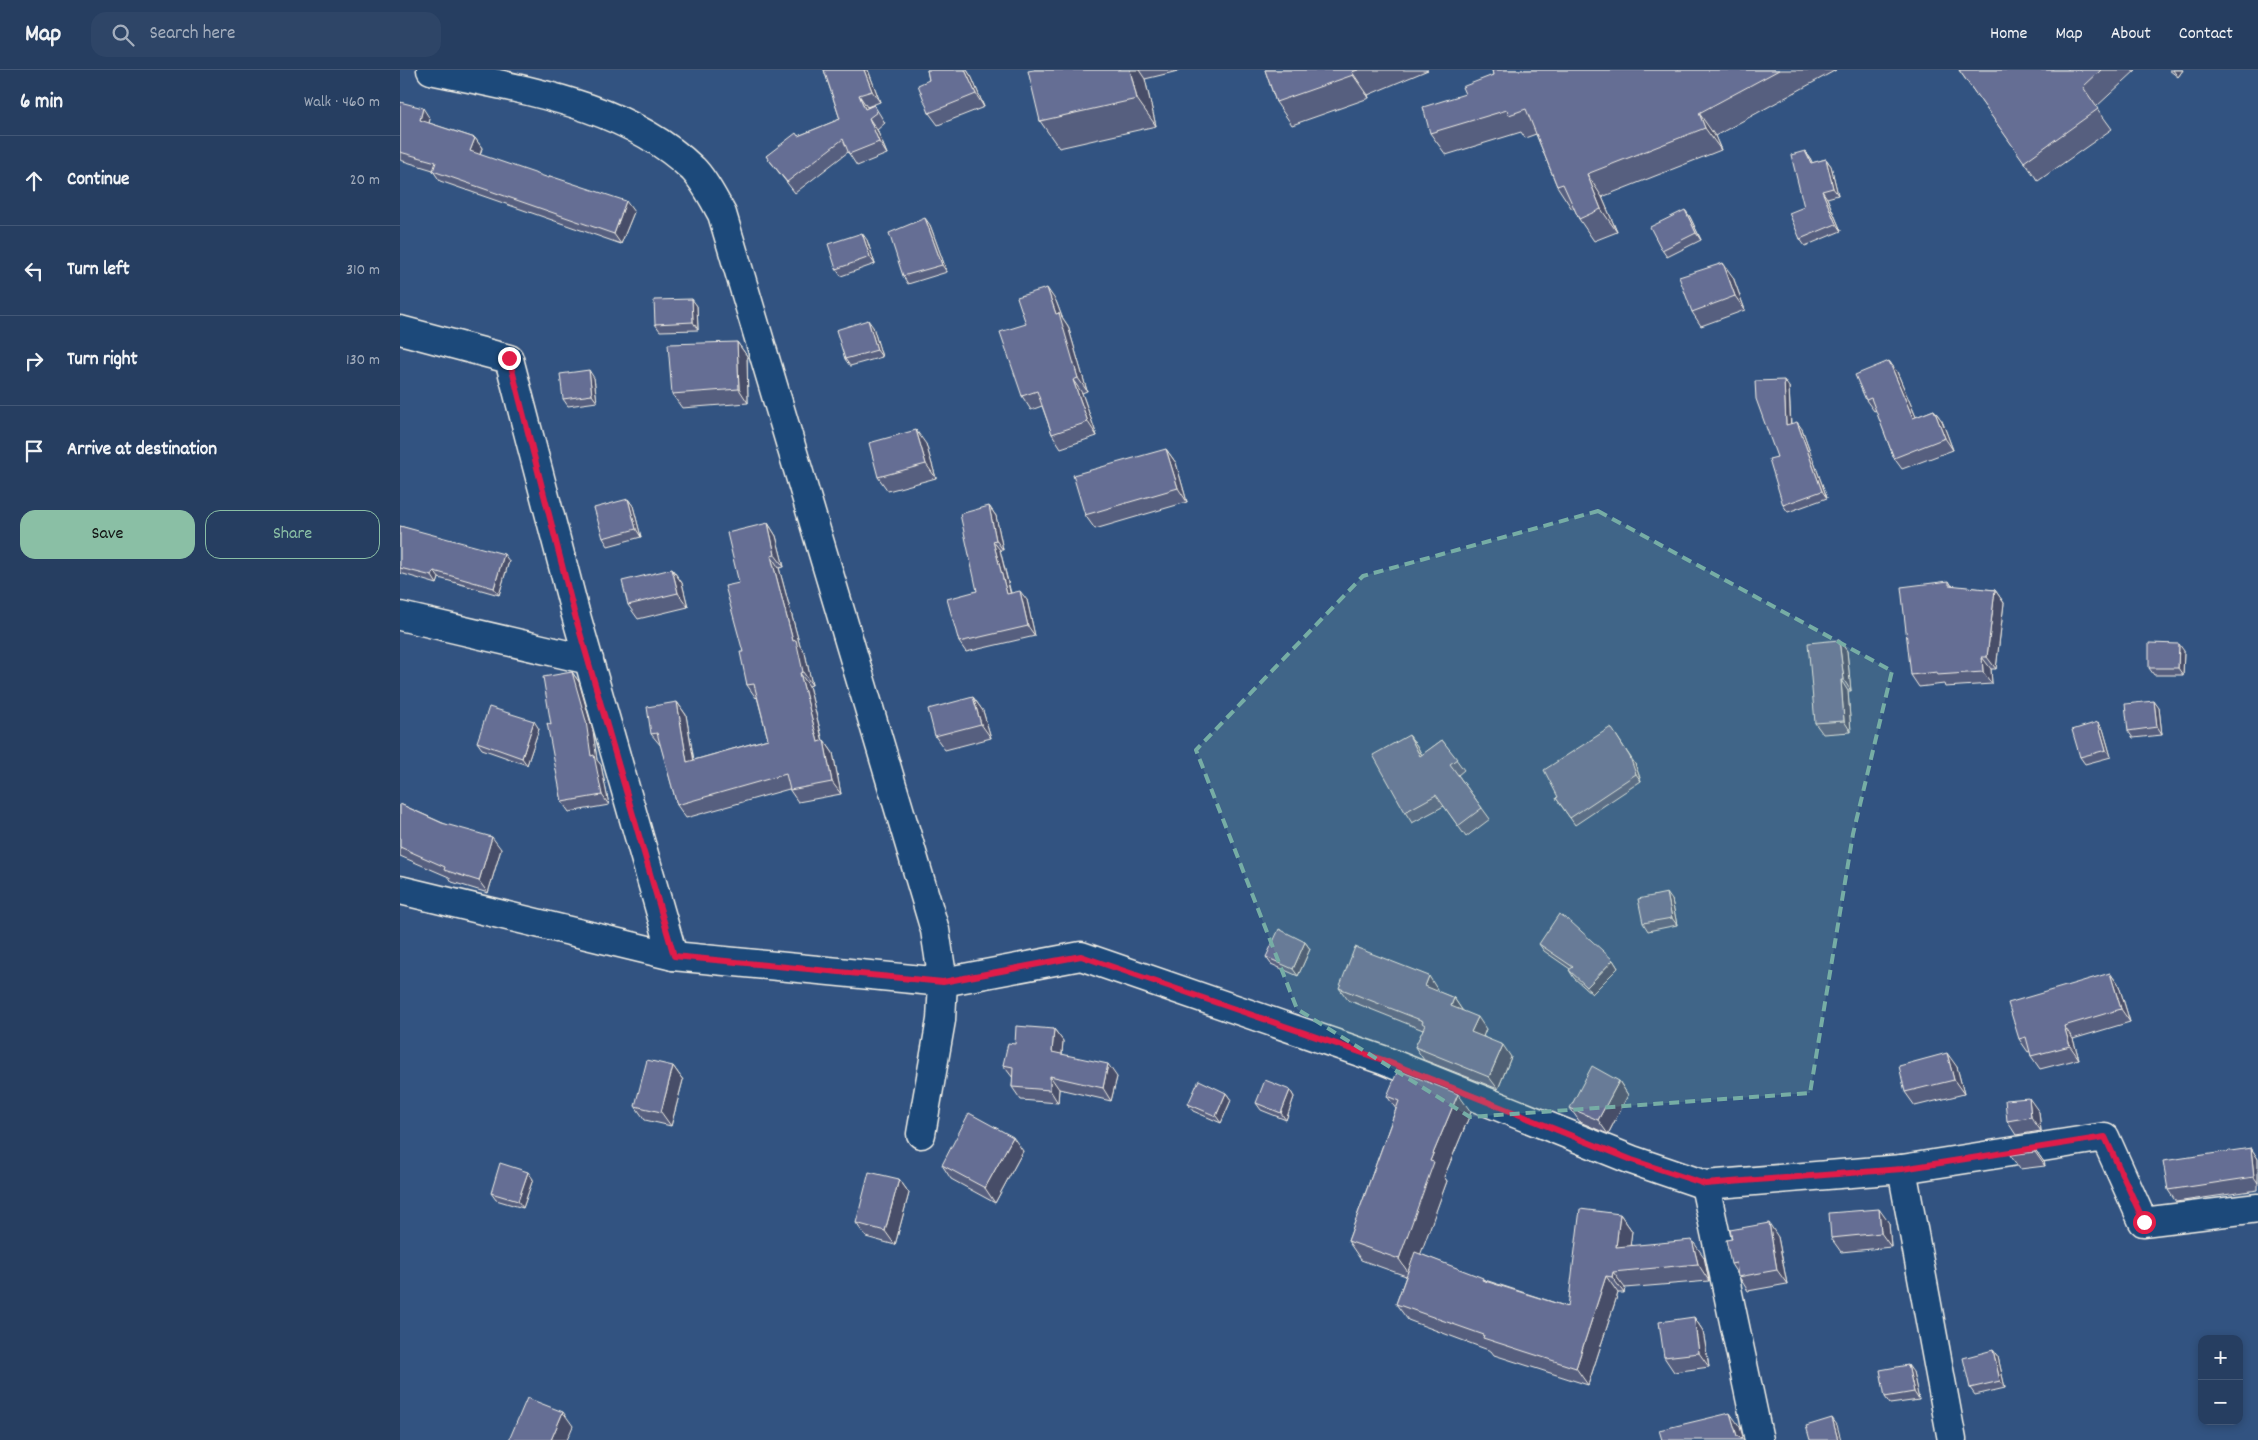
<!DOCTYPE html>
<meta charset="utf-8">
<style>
body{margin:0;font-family:Dekko,sans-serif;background:#2e4567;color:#f1f3f6}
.controls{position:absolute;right:15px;bottom:15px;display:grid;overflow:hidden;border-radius:10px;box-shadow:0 2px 8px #0003}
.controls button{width:45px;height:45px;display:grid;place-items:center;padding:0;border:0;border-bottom:1px solid #425776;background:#263e61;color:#f1f3f6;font:25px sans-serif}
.stop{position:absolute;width:15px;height:15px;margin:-11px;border:4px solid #e11d48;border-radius:50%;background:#fff}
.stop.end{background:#e11d48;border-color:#fff;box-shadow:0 1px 5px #0008}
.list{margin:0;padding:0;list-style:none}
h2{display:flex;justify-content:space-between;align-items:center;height:65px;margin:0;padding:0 20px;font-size:21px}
h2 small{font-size:16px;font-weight:400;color:#a4aebd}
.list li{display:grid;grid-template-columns:32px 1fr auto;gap:15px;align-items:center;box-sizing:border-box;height:90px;padding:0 20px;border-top:1px solid #425776}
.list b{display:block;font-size:19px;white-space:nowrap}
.list em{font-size:16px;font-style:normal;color:#a4aebd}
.actions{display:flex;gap:10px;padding:15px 20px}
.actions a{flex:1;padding:11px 0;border:1px solid #8abfa5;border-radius:15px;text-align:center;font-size:18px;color:#8abfa5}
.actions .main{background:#8abfa5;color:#111}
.icon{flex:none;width:28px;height:28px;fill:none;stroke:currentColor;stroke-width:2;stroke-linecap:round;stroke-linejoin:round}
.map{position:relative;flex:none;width:1858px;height:1370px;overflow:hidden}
header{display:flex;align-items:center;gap:30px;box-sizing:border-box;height:70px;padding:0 25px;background:#263e61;border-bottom:1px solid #425776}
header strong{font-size:24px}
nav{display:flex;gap:28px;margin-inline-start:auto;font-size:18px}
.search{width:350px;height:45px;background:#2e4567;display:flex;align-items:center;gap:12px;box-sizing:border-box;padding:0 18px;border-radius:15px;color:#a4aebd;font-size:19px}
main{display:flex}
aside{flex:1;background:#263e61}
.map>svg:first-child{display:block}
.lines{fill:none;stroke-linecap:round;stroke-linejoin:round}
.minor-casing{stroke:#f4f1e8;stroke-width:31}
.minor{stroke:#1f4a7a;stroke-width:28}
.wall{fill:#575f7f;stroke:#f4f1e8}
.shaded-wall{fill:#474d68;stroke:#f4f1e8}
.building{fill:#656e94;stroke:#f4f1e8}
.route{stroke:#e11d48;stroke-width:6}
.marked{fill:#76ada5;fill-opacity:0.2;stroke:#76ada5;stroke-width:4;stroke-dasharray:10 6;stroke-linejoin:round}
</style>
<header>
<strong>Map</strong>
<div class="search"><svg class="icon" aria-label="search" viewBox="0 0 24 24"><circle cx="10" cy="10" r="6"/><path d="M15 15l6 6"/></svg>Search here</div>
<nav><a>Home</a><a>Map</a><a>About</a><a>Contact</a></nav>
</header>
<main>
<aside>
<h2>6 min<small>Walk · 460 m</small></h2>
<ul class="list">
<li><svg class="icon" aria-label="ahead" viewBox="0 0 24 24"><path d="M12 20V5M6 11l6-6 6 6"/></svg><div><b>Continue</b></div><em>20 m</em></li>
<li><svg class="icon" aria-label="left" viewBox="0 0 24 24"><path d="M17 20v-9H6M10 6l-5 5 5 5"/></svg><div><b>Turn left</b></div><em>310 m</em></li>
<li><svg class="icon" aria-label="right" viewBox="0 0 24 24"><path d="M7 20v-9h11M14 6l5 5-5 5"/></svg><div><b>Turn right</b></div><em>130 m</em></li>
<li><svg class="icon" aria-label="arrive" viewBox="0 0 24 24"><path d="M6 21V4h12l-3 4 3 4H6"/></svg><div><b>Arrive at destination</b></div></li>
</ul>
<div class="actions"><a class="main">Save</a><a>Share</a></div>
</aside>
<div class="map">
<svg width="1858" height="1370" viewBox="0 0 1858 1370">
<rect width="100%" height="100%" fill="#325381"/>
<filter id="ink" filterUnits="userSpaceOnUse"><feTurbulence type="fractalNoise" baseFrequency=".02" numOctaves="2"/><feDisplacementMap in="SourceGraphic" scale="10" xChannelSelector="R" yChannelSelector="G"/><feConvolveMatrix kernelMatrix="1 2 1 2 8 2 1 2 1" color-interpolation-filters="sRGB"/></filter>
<g filter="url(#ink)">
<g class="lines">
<g class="minor-casing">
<g id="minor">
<path d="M31,0c91,20 193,33 262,99 12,12 21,31 29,45l213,716 8,52 -2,38 -20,114"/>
<polyline points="0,260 109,289 175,542 273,886"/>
<polyline points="0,546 189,590"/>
<polyline points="0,820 273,886 543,912 681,886 983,990 1232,1090 1305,1115 1502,1099 1705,1067 1743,1152 1858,1138"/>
<polyline points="1502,1099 1552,1370"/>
<polyline points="1305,1115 1359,1370"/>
</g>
</g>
<use href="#minor" class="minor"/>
</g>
<g class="wall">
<polygon points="424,0 468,0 480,32 467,37 468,37 474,35 485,53 477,60 487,84 457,96 448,82 395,123 366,86 398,66 440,49"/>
<polygon points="527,0 567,0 572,8 584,37 538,55 529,43 529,10"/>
<polygon points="634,0 778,0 778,1 745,9 756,56 659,78 640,51"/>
<polygon points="865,0 1028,0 968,25 969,28 892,55 876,32"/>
<polygon points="1092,0 1436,0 1315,66 1321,80 1202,127 1217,162 1194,171 1179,149 1174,138 1172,139 1157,116 1136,64 1125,68 1121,62 1046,85 1030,63 1065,24 1093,5"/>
<polygon points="1559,0 1736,0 1696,37 1712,59 1638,111"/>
<polygon points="1769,0 1783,0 1778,7"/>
<polygon points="0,32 30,49 29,53 75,68 82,78 80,85 234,142 221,174 40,111 33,101 33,100 0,90"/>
<polygon points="1410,88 1412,93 1426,89 1431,96 1438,125 1427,128 1441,161 1405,176 1400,169"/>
<polygon points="1285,140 1290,147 1301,170 1267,187 1262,180"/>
<polygon points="530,155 547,202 508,214 503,206"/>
<polygon points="467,170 475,194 441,206 436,199"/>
<polygon points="1333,207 1345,240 1301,256 1292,242"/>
<polygon points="656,231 662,247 668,256 687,321 682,323 697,366 661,378 652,364 642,336 631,340 622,326 626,254"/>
<polygon points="297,236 298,260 260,261 255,254"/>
<polygon points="473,257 482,287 450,296 445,289"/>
<polygon points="337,272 347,286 348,333 282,338 272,324"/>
<polygon points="1489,291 1497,302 1516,347 1534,340 1542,351 1553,380 1502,399 1494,388 1476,340 1474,341 1466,330"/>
<polygon points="194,308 197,332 168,336 163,329"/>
<polygon points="1389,317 1391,354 1402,359 1427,428 1388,442 1383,435 1377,387"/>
<polygon points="526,374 536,408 488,421 478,407"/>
<polygon points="766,379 776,393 787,432 695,459 685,445"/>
<polygon points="228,429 233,436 241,467 208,476 203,468"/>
<polygon points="589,436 596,446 603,480 600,480 611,523 627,530 635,566 566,582 559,572 577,521"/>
<polygon points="368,453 376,466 384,497 379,498 400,576 405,583 412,615 409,616 423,671 424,670 433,683 441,724 398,732 389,719 286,748 277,735 261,676 251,664 277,632 286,645 294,690 368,669 357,627 356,628 347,615 343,582 339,513"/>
<polygon points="0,456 109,491 99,525 39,508 37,514 0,503"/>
<polygon points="272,499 282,513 288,537 238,549 228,535"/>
<polygon points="1549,511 1552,516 1595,520 1604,533 1596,599 1591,599 1592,614 1545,617 1544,614 1519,617 1511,605"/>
<polygon points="1439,570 1447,581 1451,621 1448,621 1451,662 1423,664 1415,653"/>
<polygon points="1784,581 1783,605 1754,605 1749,598"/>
<polygon points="172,602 179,612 193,661 197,690 201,695 209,735 169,742 162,732 151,655"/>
<polygon points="573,627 583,641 591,668 545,680 535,666"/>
<polygon points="1759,638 1762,665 1733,668 1728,661"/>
<polygon points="1698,652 1703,659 1711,687 1685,694 1680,687"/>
<polygon points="139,659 127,695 82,679 77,672"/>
<polygon points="1009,665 1017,676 1022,685 1042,670 1064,700 1058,705 1090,749 1066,767 1044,736 1012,753 1005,742"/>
<polygon points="1235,694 1241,711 1175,755 1156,728"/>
<polygon points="0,734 101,779 88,823 52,812 49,807 0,786"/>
<polygon points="1272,830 1277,855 1248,861 1243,853"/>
<polygon points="905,872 910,879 898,906 871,894 866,887"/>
<polygon points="1139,874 1213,890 1218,898 1192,924 1174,908 1169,900 1170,899 1144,881"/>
<polygon points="1710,903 1719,916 1730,952 1673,969 1679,989 1640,999 1631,986 1630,981 1628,982 1619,969"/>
<polygon points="939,918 1037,919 1036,921 1054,928 1062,940 1086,959 1083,966 1111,987 1098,1019 1024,990 1015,977 1023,960 948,930"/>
<polygon points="654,959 663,971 662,984 717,1007 711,1031 659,1019 658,1033 621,1030 612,1017 613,1008 603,995 615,974"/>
<polygon points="273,996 283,1010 271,1056 245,1050 235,1036"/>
<polygon points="1557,997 1564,1024 1515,1036 1505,1022"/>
<polygon points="1219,1011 1228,1025 1208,1064 1180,1052 1170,1038"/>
<polygon points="890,1020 894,1027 886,1050 861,1040 856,1033"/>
<polygon points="826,1023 831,1030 821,1053 793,1041 788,1034"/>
<polygon points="987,1026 1071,1042 1044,1107 1047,1111 1020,1184 1085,1210 1168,1237 1220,1144 1232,1161 1230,1175 1304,1187 1309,1211 1225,1218 1224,1223 1218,1223 1188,1315 1094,1285 1091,1281 1008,1250 996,1234 1006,1206 961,1190 948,1171 996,1039"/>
<polygon points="1639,1042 1641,1061 1616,1065 1607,1051"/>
<polygon points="1634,1078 1644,1092 1645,1096 1620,1099 1610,1085"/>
<polygon points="1851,1078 1858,1089 1858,1120 1776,1132 1768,1120"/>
<polygon points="623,1081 595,1133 551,1109 542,1095"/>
<polygon points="133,1109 123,1138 96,1130 91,1123"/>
<polygon points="499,1109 509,1123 495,1175 466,1167 456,1153"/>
<polygon points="1489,1153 1491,1177 1441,1182 1431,1168"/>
<polygon points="1378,1167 1387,1214 1348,1221 1331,1194"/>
<polygon points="1294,1247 1303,1261 1309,1297 1274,1302 1264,1287"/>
<polygon points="1593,1280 1598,1287 1605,1318 1575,1325 1570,1318"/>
<polygon points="1513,1302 1519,1330 1490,1334 1485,1327"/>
</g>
<g class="shaded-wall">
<polygon points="464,0 468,0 480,32 472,21"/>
<polygon points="565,0 567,0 572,8 584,37 576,24"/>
<polygon points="730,0 739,0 745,9 756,56 737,29"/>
<polygon points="1773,0 1783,0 1778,7"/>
<polygon points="952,2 968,25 969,28 953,5"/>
<polygon points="459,25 467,37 471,46 465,39"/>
<polygon points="23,38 30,49 27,61 20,50"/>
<polygon points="1299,43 1315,66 1321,80 1305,58"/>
<polygon points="469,48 477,60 487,84 479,72"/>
<polygon points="75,68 82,78 78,92 70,81"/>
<polygon points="1405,81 1410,88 1416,100 1411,93"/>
<polygon points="1426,89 1431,96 1438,125 1433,118"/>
<polygon points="1187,104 1202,127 1217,162 1201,139"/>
<polygon points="1422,121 1427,128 1441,161 1436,154"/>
<polygon points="226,131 234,142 221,174 214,164"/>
<polygon points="1285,140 1290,147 1301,170 1296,163"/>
<polygon points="525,148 530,155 547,202 542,195"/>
<polygon points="462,163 467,170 475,194 470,187"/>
<polygon points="1323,193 1333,207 1345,240 1335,226"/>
<polygon points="647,218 656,231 662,247 668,256 687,321 678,308"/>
<polygon points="292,229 297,236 298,260 293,252"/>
<polygon points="468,250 473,257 482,287 477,280"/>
<polygon points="337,272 347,286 348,333 339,319"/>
<polygon points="1489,291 1497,302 1521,359 1513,348"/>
<polygon points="189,300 194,308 197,332 192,325"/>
<polygon points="673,310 682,323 697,366 688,352"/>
<polygon points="1384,310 1389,317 1391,363 1386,355"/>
<polygon points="1534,340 1542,351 1553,380 1545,368"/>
<polygon points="1397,352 1402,359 1427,428 1422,421"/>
<polygon points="516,360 526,374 536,408 526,394"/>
<polygon points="766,379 776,393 787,432 778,418"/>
<polygon points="228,429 233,436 241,467 236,459"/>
<polygon points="589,436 596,446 603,480 596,470"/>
<polygon points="368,453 376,466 384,497 375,485"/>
<polygon points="593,471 600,480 613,534 607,524"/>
<polygon points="104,484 109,491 99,525 94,518"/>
<polygon points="371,486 379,498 400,576 405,583 412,615 403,602 393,571"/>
<polygon points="272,499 282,513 288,537 278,523"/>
<polygon points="34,501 39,508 37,514 32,506"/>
<polygon points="1595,520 1604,533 1596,599 1587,587"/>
<polygon points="620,521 627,530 635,566 628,556"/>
<polygon points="1439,570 1447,581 1451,621 1444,610"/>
<polygon points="1779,574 1784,581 1783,605 1778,598"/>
<polygon points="1582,587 1591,599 1592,614 1583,602"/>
<polygon points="172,602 179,612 193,661 197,690 201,695 209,735 202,725 191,686"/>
<polygon points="400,603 409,616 426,684 418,672"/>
<polygon points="1441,610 1448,621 1451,662 1444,651"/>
<polygon points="573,627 583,641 591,668 581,654"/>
<polygon points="1754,631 1759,638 1762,665 1757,657"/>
<polygon points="277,632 286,645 296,704 287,692"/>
<polygon points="134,651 139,659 127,695 122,688"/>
<polygon points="1698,652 1703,659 1711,687 1706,680"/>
<polygon points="1009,665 1017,676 1028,697 1020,686"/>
<polygon points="1216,665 1235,694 1241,711 1236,704"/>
<polygon points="424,670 433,683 441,724 432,712"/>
<polygon points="92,767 101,779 88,823 79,811"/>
<polygon points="1267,823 1272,830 1277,855 1272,848"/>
<polygon points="905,872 910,879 898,906 893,899"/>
<polygon points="1213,890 1218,898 1192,924 1187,917"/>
<polygon points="1710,903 1719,916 1730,952 1721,939"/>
<polygon points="1029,906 1037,919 1033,928 1025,916"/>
<polygon points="1054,928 1062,940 1059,948 1051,936"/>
<polygon points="1078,947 1086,959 1080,974 1071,962"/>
<polygon points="1664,956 1673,969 1679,989 1670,976"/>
<polygon points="654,959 663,971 661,995 652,982"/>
<polygon points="1103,975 1111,987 1098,1019 1089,1007"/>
<polygon points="1547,983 1557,997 1564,1024 1554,1010"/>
<polygon points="708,994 717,1007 711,1031 703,1018"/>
<polygon points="273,996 283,1010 271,1056 261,1042"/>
<polygon points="650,1006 659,1019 658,1033 650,1020"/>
<polygon points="1219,1011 1228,1025 1208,1064 1198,1050"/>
<polygon points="890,1020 894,1027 886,1050 881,1043"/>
<polygon points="826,1023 831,1030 821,1053 816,1046"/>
<polygon points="1058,1024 1071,1042 1044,1107 1047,1111 1012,1208 999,1189 1030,1091"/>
<polygon points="1629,1028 1639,1042 1641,1061 1631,1047"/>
<polygon points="613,1067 623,1081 595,1133 585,1118"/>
<polygon points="1634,1078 1644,1092 1645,1096 1635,1082"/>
<polygon points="1851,1078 1858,1089 1858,1113 1854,1107"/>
<polygon points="128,1102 133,1109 123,1138 118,1131"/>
<polygon points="499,1109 509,1123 495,1175 485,1161"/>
<polygon points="1479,1139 1489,1153 1491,1177 1481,1163"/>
<polygon points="1220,1144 1232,1161 1228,1193 1216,1177"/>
<polygon points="1369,1153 1378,1167 1387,1214 1377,1200"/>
<polygon points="1292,1170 1304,1187 1309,1211 1298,1194"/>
<polygon points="1213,1202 1225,1218 1224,1223 1212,1207"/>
<polygon points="1206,1206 1218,1223 1188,1315 1176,1298"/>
<polygon points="1294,1247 1303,1261 1309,1297 1299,1283"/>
<polygon points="1593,1280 1598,1287 1605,1318 1600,1311"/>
<polygon points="1508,1295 1513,1302 1519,1330 1514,1322"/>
<polygon points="163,1342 173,1356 167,1370 151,1370"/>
<polygon points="1330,1343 1340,1357 1344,1370 1337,1366"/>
<polygon points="1432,1348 1437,1355 1441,1370 1438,1370"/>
</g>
<g class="building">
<polygon points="424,0 464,0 472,21 459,25 465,39 474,35 477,42 469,48 479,72 449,84 443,69 387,112 366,86 396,63 398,66 440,49"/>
<polygon points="527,0 565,0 576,24 529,43 518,15 529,10"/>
<polygon points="634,0 730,0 737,29 640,51 628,1"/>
<polygon points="865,0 958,0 952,2 953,5 876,32"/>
<polygon points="1092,0 1379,0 1299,43 1305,58 1187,104 1201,139 1179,149 1163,114 1157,116 1126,39 1109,45 1107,40 1030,63 1023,37 1065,24 1062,17 1093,5"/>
<polygon points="1559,0 1701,0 1683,17 1698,39 1624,92"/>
<polygon points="0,32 23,38 20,50 75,68 70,81 149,108 150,106 226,131 214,164 33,101 36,92 0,82"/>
<polygon points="1405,81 1411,93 1426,89 1433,118 1422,121 1436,154 1400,169 1389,143 1404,137 1391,85"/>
<polygon points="1285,140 1296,163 1262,180 1250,157"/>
<polygon points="525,148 542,195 503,206 489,163"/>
<polygon points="462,163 470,187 436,199 428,174"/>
<polygon points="1323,193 1335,226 1292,242 1279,207"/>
<polygon points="647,218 656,244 659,243 678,308 673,310 688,352 652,364 637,321 622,326 600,262 626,254 617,227"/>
<polygon points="292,229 293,252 255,254 254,230"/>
<polygon points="468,250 477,280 445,289 436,260"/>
<polygon points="337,272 339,319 272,324 268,274"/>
<polygon points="1489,291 1513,348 1534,340 1545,368 1494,388 1471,328 1466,330 1455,305"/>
<polygon points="189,300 192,325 163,329 160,304"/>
<polygon points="1384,310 1386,355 1397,352 1422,421 1383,435 1369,389 1377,387 1356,329 1355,311"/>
<polygon points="516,360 526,394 478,407 469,373"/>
<polygon points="766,379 778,418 685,445 673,405"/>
<polygon points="228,429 236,459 203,468 194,438"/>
<polygon points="589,436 596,470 593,471 607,524 620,521 628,556 559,572 547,529 577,521 560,444"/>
<polygon points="368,453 375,485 371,486 393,571 396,570 403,602 400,603 418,672 424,670 432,712 390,720 386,704 277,735 257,663 251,664 247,637 277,632 287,692 368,669 354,614 347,615 340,582 343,582 325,516 339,513 327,463"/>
<polygon points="0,456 104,484 94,518 34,501 32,506 0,498"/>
<polygon points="272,499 278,523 228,535 222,511"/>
<polygon points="1549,511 1549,515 1595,520 1587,587 1582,587 1583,602 1537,605 1537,602 1511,605 1501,517"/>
<polygon points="1439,570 1444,610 1441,610 1444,651 1415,653 1408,573"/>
<polygon points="1749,573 1779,574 1778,598 1749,598"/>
<polygon points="172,602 186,651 191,686 194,685 202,725 162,732 147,653 151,655 143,607"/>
<polygon points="573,627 581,654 535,666 528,639"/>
<polygon points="1754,631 1757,657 1728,661 1725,634"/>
<polygon points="89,637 134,651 122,688 77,672"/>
<polygon points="1698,652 1706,680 1680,687 1672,660"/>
<polygon points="1211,657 1230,687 1236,704 1170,748 1156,728 1158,727 1144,700"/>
<polygon points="1009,665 1020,686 1042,670 1057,689 1050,694 1082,738 1058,756 1036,725 1005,742 973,685"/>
<polygon points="0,734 42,753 92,767 79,811 44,800 45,797 0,777"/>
<polygon points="1267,823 1272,848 1243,853 1238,829"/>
<polygon points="1159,844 1171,852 1213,890 1187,917 1169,900 1173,897 1139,874"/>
<polygon points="879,859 905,872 893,899 866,887"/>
<polygon points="955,877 1029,906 1025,916 1054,928 1051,936 1078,947 1071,962 1103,975 1089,1007 1015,977 1025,955 1022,953 1023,951 939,918"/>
<polygon points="1710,903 1721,939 1664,956 1670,976 1631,986 1626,967 1619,969 1608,933"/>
<polygon points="616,956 654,959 652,982 708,994 703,1018 650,1006 650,1020 612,1017 613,997 603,995 608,973 615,974"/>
<polygon points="1547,983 1554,1010 1505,1022 1499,996"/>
<polygon points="247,990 273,996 261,1042 235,1036"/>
<polygon points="1192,996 1219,1011 1198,1050 1170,1038"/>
<polygon points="998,1000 1058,1024 1030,1091 1034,1092 999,1189 948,1171 999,1031 987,1026"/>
<polygon points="799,1010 826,1023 816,1046 788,1034"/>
<polygon points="865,1010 890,1020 881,1043 856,1033"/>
<polygon points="1629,1028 1631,1047 1607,1051 1605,1030"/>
<polygon points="569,1043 613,1067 585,1118 542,1095"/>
<polygon points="1634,1078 1635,1082 1610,1085 1609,1082"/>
<polygon points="1851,1078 1854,1107 1768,1120 1763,1091"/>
<polygon points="100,1093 128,1102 118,1131 91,1123"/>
<polygon points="469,1102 499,1109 485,1161 456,1153"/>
<polygon points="1180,1139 1220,1144 1216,1177 1292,1170 1298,1194 1213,1202 1212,1207 1206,1206 1176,1298 1083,1268 1084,1265 996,1234 1015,1182 1083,1208 1082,1210 1168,1237"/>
<polygon points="1479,1139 1481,1163 1431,1168 1429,1143"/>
<polygon points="1369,1153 1377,1200 1338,1207 1336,1193 1331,1194 1326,1170 1332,1169 1330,1160"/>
<polygon points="1294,1247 1299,1283 1264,1287 1259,1252"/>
<polygon points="1593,1280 1600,1311 1570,1318 1563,1288"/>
<polygon points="1508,1295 1514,1322 1485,1327 1480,1300"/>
<polygon points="127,1328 163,1342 151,1370 109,1370"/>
<polygon points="1330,1343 1337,1366 1344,1370 1262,1370 1259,1360"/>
<polygon points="1432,1348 1438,1370 1410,1370 1406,1356"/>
</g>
</g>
<g class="lines" filter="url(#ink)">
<polyline class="route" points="109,288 174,542 274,886 543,912 681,886 983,990 1232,1090 1305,1114 1502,1099 1705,1067 1744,1152"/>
</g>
<path class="marked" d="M1198,441l294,160 -39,163 -43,259 -340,24 -173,-108 -101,-259 167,-174z"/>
</svg>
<div class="controls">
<button>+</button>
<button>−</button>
</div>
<div class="stop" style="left:1744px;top:1152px"></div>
<div class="stop end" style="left:109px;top:288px"></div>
</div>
</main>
